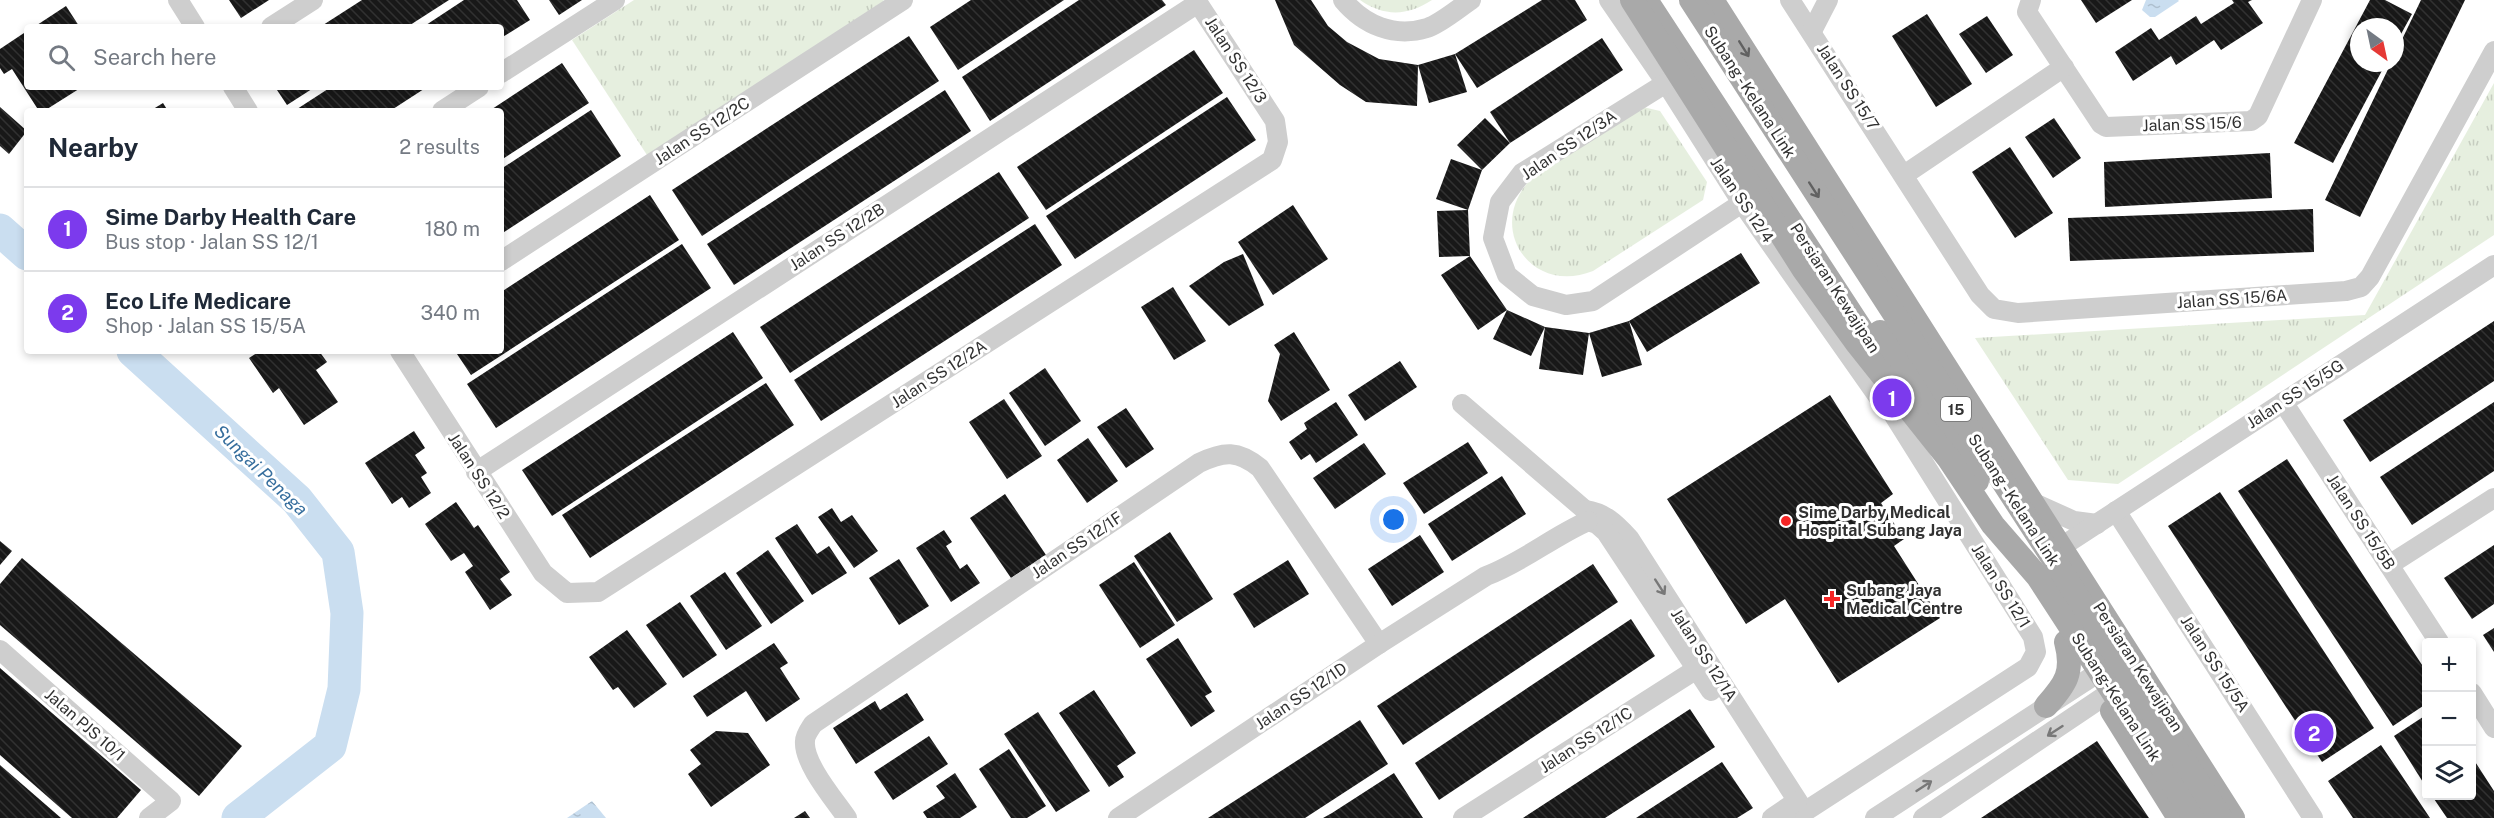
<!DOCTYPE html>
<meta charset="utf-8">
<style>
body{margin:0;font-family:"Public Sans",sans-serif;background:#f6f6f7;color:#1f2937}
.controls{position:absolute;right:18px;bottom:18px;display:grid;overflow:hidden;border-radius:6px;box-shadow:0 3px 9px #0003}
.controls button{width:54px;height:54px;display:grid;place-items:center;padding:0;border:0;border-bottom:2px solid #e0e1e3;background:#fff;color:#1f2937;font:30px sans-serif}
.compass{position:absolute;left:2350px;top:18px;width:54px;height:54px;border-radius:50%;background:#fff;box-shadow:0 3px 9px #0003;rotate:147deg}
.you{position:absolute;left:1394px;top:520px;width:21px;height:21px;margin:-15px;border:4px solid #fff;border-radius:50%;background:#1a73e8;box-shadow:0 0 0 9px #1a73e833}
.badge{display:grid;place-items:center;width:39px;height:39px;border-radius:50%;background:#7c3aed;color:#fff;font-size:20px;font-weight:700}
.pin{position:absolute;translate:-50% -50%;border:3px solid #fff;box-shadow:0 2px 6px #0006}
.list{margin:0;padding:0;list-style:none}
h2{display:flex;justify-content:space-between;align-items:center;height:78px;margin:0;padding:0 24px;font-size:26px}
h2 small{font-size:20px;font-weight:400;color:#747a83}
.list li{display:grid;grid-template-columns:39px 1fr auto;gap:18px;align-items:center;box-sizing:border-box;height:84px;padding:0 24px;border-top:2px solid #e0e1e3}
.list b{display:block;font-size:22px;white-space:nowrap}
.list p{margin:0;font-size:20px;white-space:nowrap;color:#747a83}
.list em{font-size:20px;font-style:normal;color:#747a83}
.icon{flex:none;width:33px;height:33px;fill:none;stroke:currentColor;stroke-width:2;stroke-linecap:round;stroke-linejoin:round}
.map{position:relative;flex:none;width:2494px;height:818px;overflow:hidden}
.search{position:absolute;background:#fff;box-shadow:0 3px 9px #0003;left:24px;top:24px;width:480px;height:66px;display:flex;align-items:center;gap:15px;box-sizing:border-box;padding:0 21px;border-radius:6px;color:#747a83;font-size:22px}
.panel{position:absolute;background:#fff;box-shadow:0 3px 9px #0003;left:24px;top:108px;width:480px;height:246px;border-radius:6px}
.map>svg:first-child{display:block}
.park{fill:url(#park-tufts)}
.water{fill:url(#water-ripples)}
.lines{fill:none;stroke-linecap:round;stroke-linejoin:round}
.river{stroke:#cadef0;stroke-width:33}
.building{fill:url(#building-back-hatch)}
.minor{stroke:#cecece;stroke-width:20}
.major{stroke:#a9a9a9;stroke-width:24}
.major-bridge{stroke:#a9a9a9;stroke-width:24}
.oneway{stroke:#616161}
.oneway2{stroke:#787878}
.poi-dot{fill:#f62626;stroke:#fff;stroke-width:2}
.labels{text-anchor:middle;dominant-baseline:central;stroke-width:6;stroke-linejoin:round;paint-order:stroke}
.shield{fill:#fff;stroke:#6f6f6f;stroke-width:1.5}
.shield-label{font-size:15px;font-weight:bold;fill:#313131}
.street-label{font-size:16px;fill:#313131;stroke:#fff}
.poi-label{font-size:16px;font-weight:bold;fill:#313131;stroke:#fff;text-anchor:start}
.water-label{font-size:18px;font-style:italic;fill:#366e9d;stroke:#fff}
</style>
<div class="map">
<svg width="2494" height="818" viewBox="0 0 2494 818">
<defs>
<pattern id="park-tufts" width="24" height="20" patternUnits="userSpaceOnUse" patternTransform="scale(1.5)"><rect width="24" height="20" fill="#e6efdf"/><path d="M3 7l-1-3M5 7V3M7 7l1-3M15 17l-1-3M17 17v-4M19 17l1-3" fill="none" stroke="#c6cdc0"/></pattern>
<pattern id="water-ripples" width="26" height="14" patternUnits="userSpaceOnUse" patternTransform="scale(1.5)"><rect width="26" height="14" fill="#cadef0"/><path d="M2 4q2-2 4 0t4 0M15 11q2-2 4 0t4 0" fill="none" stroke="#aebfce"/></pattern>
<pattern id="building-back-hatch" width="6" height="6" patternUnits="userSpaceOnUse" patternTransform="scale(1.5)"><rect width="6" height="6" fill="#181818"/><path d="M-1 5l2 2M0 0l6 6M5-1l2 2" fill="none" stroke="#313131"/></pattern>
</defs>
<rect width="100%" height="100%" fill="#fff"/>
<g class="park">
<polygon points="634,0 883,0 884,1 647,155 572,40"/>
<path d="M1360,0h72c-24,16 -48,17 -72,0z"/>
<polygon points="2494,83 2494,235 2118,484 2068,480 1975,338 2365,315"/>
<path d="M1643,107l17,4 47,71 -4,18 -110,71c-63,25 -109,-45 -61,-93z"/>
</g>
<g class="water">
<polygon points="2146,0 2178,0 2179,1 2155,17 2150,17 2142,10"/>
<polygon points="592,801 606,818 567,818"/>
</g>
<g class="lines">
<g class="river">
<polyline points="0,230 27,254"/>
<polyline points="133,351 297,500 338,552 347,613 344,689 330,746 238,818"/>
</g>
</g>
<g class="building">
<polygon points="229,0 269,0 241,18"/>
<polygon points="362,0 449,0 407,27 320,27"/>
<polygon points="464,0 517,0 530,20 501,38 501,27 423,27"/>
<polygon points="549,0 582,0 559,15"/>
<polygon points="971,0 1064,0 958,70 930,27"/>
<polygon points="1079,0 1162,0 1166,5 990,121 962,77"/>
<polygon points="1275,0 1311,0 1328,26 1347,42 1379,59 1418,65 1417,106 1366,102 1340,85 1294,45"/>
<polygon points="1542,0 1575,0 1587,20 1477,88 1455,54"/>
<polygon points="2081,0 2132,0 2096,23"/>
<polygon points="2232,0 2252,0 2248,2 2263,23 2221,50 2214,40 2176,65 2171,56 2133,81 2115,52 2151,28 2159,40 2196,16 2201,24 2234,3"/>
<polygon points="2370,0 2385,0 2412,14 2395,45 2395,27 2359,27 2359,63 2386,63 2333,163 2294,143"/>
<polygon points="2421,0 2465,0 2360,217 2325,200 2391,63 2395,63 2395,54"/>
<polygon points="66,6 79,26 77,27 34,27"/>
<polygon points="1927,14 1972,84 1936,107 1892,36"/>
<polygon points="1987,16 2013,55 1986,73 1959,34"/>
<polygon points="27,31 27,87 82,87 44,111 39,111 12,69 4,74 0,68 0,49"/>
<polygon points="909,36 939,81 702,236 672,190"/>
<polygon points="1602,38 1623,70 1510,143 1490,112"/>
<polygon points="1194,50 1223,93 1046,210 1017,167"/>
<polygon points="1455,54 1467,92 1429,103 1418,65"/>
<polygon points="562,63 589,103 501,160 501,111 489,111"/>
<polygon points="275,87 315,87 287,105"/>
<polygon points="331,87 427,87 390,111 294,111"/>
<polygon points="945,90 971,131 734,285 707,244"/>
<polygon points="1227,97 1256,140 1075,259 1046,216"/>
<polygon points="163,103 168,111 150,111"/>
<polygon points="0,107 27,131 9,154 0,146"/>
<polygon points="591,110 621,156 501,234 501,169"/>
<polygon points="1485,118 1510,143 1482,170 1468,210 1470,256 1507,310 1545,327 1589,333 1583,375 1539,369 1545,327 1531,356 1493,339 1507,310 1478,330 1441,275 1470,256 1439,257 1437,211 1468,210 1436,199 1451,159 1482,170 1457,145"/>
<polygon points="2054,118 2081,158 2053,178 2025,137"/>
<polygon points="2010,147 2053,213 2015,238 1972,172"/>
<polygon points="2270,153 2272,198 2105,207 2104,162"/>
<polygon points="999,172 1029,218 790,373 760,327"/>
<polygon points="650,195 679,240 471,375 455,351 501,351 501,292"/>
<polygon points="1293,205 1328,259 1273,295 1238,242"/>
<polygon points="2313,209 2314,252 2070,261 2068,218"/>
<polygon points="1035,224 1062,265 821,421 794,380"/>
<polygon points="682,244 711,288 496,428 467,384"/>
<polygon points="1741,253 1760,283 1647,352 1629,321 1642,365 1602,377 1589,333 1629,321"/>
<polygon points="1243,254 1264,305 1229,326 1189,286 1224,262"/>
<polygon points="1173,287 1206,341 1174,360 1141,307"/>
<polygon points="2494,321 2494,381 2370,462 2343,420"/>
<polygon points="733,332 763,378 552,516 522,470"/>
<polygon points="1294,332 1330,390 1281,421 1268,401 1280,354 1274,345"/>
<polygon points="260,351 319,351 327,362 316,370 338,402 304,425 279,388 273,393 249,358"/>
<polygon points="1400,361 1417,387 1365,421 1348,395"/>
<polygon points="1045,368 1081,421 1045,446 1009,393"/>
<polygon points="766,383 794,425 590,558 562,515"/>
<polygon points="1830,395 1893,494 1881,503 1904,539 1894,546 1940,618 1838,683 1785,599 1746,624 1667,499"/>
<polygon points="1004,399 1042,456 1007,479 969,422"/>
<polygon points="1336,402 1358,435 1316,463 1310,454 1301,460 1289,442 1307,429 1304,423"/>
<polygon points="2494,402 2494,471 2412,525 2380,477"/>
<polygon points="1126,408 1154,449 1126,468 1097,427"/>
<polygon points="414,431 425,448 415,455 427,473 421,477 431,493 409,508 402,497 392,504 365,463"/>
<polygon points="1088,438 1118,481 1087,503 1057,460"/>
<polygon points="1468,442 1488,473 1424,514 1403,483"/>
<polygon points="1364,443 1386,474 1335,509 1313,478"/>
<polygon points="2287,459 2426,671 2426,704 2393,726 2238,491"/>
<polygon points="1502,476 1526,514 1452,561 1428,524"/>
<polygon points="2220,492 2374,728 2322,762 2168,526"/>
<polygon points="1005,494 1046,555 1011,578 970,518"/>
<polygon points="456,502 474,528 478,525 510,572 500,579 512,595 490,610 465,572 473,566 464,553 451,561 425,524"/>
<polygon points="832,508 841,522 852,515 878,551 854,568 818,517"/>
<polygon points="797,524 817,554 829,546 847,573 812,595 775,538"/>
<polygon points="944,530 952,542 946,546 960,569 967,564 980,583 951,602 916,548"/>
<polygon points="1170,532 1213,599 1177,622 1134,556"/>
<polygon points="1420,535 1444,572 1392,606 1368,569"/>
<polygon points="0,541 12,551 0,565"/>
<polygon points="2494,545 2494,604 2472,619 2444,578"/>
<polygon points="768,550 804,601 771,624 736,573"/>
<polygon points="22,558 242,746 199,796 0,625 0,584"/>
<polygon points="899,559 929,606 899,625 869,578"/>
<polygon points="1288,560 1309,594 1254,628 1233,594"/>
<polygon points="1134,562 1175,625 1140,648 1099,585"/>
<polygon points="1593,564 1618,602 1403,745 1377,706"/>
<polygon points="725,572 762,626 726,650 690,596"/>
<polygon points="680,602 717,655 683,678 646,625"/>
<polygon points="1631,619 1655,656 1439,800 1415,763"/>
<polygon points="2494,628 2494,652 2483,635"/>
<polygon points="627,630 667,684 634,708 618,687 613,690 589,657"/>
<polygon points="1178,638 1212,692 1205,696 1215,711 1191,727 1146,659"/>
<polygon points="774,643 788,663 780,668 800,699 766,722 746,691 707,717 693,696"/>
<polygon points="0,668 141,790 117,818 72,818 0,755"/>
<polygon points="1094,690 1136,753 1117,766 1124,777 1109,787 1059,713"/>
<polygon points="907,693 924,720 856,764 833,728 875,701 880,710"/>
<polygon points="1690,709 1715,747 1684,767 1605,818 1523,818"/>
<polygon points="1038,712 1090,791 1056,812 1004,734"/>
<polygon points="2426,715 2426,787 2394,736"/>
<polygon points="1360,720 1388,764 1305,818 1208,818"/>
<polygon points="716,731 748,733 770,765 711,807 688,774 701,764 690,750"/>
<polygon points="929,736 948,764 893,800 874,772"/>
<polygon points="2097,741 2149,818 1981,818 2082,751"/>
<polygon points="2381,745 2402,776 2430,818 2353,818 2349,812 2328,781"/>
<polygon points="1009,749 1046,806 1027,818 1011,818 979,769"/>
<polygon points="2472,757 2494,791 2494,818 2447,818 2432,796 2472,796"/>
<polygon points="1722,762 1753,808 1737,818 1636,818"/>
<polygon points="0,765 61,818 0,818"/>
<polygon points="955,773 977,807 960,818 927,818 923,812 945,798 936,786"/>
<polygon points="1394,773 1423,818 1323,818 1332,813"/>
<polygon points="805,811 810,818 794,818"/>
</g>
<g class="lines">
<g class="minor">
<polyline points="178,0 195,27"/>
<path d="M1343,0c21,25 51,38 84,28 13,-4 32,-20 44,-28"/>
<polyline points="1609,0 1666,83 1742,203 1879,398 1888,406 2033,637 2036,652 2028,667 1795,818 1790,818"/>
<polyline points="1790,0 1980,295 1994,309 2018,313 2346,291 2361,287 2370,277 2494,51"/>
<polyline points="2031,0 2027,12 2101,124 2106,127 2251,121 2258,116 2312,0"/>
<polyline points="271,27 313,0"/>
<polyline points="1812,31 1828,0"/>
<polyline points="501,73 615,0"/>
<polyline points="1666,83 1522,173 1500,202 1493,238 1507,275 1533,296 1566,305 1593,301 1742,203"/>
<polyline points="233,87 248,111"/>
<polyline points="442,111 479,87"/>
<polyline points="1904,175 2064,67"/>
<polyline points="501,261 903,0"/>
<polyline points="400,351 543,573 567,593 598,592 1272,160 1278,142 1275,121 1196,0"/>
<polyline points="2283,402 2439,642"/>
<polyline points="1462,404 1585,510 1588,521"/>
<polyline points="476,472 1198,3"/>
<polyline points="2032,502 2074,521 2097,524"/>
<path d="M1585,510c20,3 30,13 44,28l175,273"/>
<polyline points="2116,511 2313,818"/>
<polyline points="1588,521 1597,524 1606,532 1711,691"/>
<polyline points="2061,547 2494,265"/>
<polyline points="2389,565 2494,498"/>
<polyline points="0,650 171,801 149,818"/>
<polyline points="2472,693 2494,728"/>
<path d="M847,818c-13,-19 -44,-55 -42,-77 0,-6 5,-12 8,-17l386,-261c25,-12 39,-13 61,5l119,176"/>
<path d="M1118,818l261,-174 107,-68c37,-14 66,-39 102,-55"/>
<polyline points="1463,818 1706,663"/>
<polyline points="1772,818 1797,801"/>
<polyline points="1875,818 2090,678"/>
<polyline points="1923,818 2103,697"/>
</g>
<g class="major">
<polyline points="1646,0 1880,358"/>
<polyline points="1712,0 2233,818"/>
<polyline points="1880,332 1977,481"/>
<path d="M2046,706c20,-22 28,-34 20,-64"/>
<polyline points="2112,711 2179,818"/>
</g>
<g class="major-bridge">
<polyline points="1632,0 1804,270 1856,342 1949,459 1993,525 2038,577 2195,818"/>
<polyline points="1691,0 2221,818"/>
</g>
</g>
<defs><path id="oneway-shaft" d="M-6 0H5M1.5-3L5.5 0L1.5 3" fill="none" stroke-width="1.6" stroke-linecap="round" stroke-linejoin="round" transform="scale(1.5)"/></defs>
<g class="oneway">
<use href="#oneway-shaft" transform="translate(1744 49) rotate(58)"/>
<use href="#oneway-shaft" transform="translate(1814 190) rotate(57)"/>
</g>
<g class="oneway2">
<use href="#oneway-shaft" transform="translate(1660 587) rotate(57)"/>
<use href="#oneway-shaft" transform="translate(2055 731) rotate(147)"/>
<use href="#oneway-shaft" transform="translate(1924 786) rotate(-33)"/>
</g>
<g class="poi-dot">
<circle cx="1786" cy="521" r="6"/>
<path d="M1829 590h6v6h6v6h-6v6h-6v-6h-6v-6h6z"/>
</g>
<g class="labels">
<rect class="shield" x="1941" y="397" width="30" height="24" rx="4.5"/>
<g class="shield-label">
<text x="1956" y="409">15</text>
</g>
<g class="street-label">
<text transform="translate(1236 60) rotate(57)">Jalan SS 12/3</text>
<text transform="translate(1848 87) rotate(57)">Jalan SS 15/7</text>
<text transform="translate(1750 92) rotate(57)">Subang - Kelana Link</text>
<text transform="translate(2192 124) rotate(-2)">Jalan SS 15/6</text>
<text transform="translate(702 131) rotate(-33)">Jalan SS 12/2C</text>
<text transform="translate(1569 145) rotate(-34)">Jalan SS 12/3A</text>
<text transform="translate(1742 200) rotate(56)">Jalan SS 12/4</text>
<text transform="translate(837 237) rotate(-33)">Jalan SS 12/2B</text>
<text transform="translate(1835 288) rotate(57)">Persiaran Kewajipan</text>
<text transform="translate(2232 299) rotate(-4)">Jalan SS 15/6A</text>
<text transform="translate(939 374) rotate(-33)">Jalan SS 12/2A</text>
<text transform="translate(2295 394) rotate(-33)">Jalan SS 15/5G</text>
<text transform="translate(479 476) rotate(57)">Jalan SS 12/2</text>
<text transform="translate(2014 500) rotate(57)">Subang - Kelana Link</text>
<text transform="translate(2361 522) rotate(57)">Jalan SS 15/5B</text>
<text transform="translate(1077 545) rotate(-34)">Jalan SS 12/1F</text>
<text transform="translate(2001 586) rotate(58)">Jalan SS 12/1</text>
<text transform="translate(1704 655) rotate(57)">Jalan SS 12/1A</text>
<text transform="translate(2215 664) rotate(57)">Jalan SS 15/5A</text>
<text transform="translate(2138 667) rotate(57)">Persiaran Kewajipan</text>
<text transform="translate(1301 696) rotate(-34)">Jalan SS 12/1D</text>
<text transform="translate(2116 697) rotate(57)">Subang-Kelana Link</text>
<text transform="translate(85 725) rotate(41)">Jalan PJS 10/1</text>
<text transform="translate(1586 740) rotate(-33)">Jalan SS 12/1C</text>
</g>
<g class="poi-label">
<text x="1798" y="512">Sime Darby Medical<tspan x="1798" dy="18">Hospital Subang Jaya</tspan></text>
<text x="1846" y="590">Subang Jaya<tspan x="1846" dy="18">Medical Centre</tspan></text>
</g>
<g class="water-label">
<text transform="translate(261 470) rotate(44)">Sungai Penaga</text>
</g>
</g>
</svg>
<div class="controls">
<button>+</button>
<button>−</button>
<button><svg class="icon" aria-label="layers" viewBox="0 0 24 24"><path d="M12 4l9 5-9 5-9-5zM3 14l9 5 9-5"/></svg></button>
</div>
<svg class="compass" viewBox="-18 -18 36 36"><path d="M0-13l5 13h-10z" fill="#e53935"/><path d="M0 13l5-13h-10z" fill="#747a83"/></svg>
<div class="you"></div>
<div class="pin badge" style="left:1892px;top:398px">1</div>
<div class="pin badge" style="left:2314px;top:733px">2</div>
<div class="search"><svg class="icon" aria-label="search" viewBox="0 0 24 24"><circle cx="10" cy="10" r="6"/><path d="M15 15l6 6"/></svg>Search here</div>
<section class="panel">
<h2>Nearby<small>2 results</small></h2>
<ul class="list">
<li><span class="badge">1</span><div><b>Sime Darby Health Care</b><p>Bus stop · Jalan SS 12/1</p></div><em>180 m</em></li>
<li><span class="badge">2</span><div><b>Eco Life Medicare</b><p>Shop · Jalan SS 15/5A</p></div><em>340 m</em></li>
</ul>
</section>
</div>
